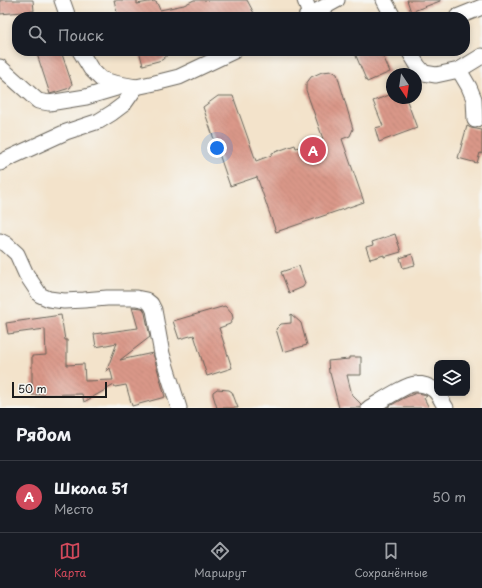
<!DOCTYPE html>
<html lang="ru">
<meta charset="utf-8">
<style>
body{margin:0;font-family:"Playpen Sans",sans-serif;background:#242831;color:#f1f3f6}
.controls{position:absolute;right:12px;bottom:12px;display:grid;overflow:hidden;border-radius:8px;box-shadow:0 2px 6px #0003}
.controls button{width:36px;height:36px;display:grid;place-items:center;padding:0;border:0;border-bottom:1px solid #363941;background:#171b24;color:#f1f3f6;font:20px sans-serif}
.compass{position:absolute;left:386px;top:68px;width:36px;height:36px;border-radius:50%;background:#171b24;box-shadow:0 2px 6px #0003;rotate:167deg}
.scale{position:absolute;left:12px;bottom:10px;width:95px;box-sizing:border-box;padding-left:4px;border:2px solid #1c1c1c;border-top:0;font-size:11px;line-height:14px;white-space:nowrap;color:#1c1c1c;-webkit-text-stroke:3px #f6f6f2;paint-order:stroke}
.you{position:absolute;left:217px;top:148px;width:14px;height:14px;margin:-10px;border:3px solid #fff;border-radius:50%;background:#1a73e8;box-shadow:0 0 0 6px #1a73e833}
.badge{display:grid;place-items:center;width:26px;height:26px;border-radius:50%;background:#d1495b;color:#fff;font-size:13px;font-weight:700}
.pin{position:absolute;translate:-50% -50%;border:2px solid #fff;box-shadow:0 1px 4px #0006}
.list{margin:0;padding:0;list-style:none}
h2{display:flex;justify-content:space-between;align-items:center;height:52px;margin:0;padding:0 16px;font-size:17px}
h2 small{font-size:13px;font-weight:400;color:#9ea1a6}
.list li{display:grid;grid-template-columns:26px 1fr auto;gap:12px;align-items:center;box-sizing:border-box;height:72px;padding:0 16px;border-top:1px solid #363941}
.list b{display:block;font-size:15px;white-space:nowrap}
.list p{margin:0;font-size:13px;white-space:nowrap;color:#9ea1a6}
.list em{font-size:13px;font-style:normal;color:#9ea1a6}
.icon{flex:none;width:22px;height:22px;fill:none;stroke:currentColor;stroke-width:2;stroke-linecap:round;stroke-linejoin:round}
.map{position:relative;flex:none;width:482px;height:408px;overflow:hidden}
.search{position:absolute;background:#171b24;box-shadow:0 2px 6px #0003;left:12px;right:12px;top:12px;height:44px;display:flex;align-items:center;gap:10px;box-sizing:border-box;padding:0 14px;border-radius:16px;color:#9ea1a6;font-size:15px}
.sheet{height:124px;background:#171b24}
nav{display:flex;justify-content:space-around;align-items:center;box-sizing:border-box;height:56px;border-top:1px solid #363941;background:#171b24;font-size:11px;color:#9ea1a6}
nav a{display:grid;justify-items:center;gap:2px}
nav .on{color:#d1495b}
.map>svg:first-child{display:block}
.building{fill:url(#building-back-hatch)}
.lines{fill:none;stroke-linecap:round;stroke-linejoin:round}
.minor-casing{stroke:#676259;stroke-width:17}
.minor{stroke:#fff;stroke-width:15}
</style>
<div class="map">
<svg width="482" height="408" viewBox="0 0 482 408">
<defs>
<pattern id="building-back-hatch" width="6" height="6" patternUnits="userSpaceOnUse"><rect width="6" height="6" fill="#da9889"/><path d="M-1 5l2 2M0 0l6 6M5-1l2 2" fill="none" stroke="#ba8276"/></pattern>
</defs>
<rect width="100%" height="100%" fill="#f6f6f2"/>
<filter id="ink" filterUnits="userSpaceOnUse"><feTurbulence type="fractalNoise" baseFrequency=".025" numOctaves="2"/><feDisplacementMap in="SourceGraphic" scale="8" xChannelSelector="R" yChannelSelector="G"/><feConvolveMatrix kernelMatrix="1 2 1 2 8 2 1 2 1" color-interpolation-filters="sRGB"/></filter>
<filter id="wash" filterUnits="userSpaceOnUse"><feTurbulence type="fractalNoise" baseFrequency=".012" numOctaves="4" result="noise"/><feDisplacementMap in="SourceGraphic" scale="16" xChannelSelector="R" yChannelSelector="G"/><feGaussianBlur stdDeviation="0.9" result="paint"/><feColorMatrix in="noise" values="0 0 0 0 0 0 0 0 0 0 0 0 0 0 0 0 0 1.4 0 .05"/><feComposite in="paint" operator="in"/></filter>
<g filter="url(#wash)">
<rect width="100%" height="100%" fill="#f3e3cb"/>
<g id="blocks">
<g class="building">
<polygon points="0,0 33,0 34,11 0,14"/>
<polygon points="114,0 137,0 137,4 154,1 157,3 160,10 184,5 194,0 247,0 256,17 130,17 129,14 118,17"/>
<polygon points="407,0 440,0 440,1 411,12"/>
<polygon points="36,51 61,51 72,84 70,88 50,94"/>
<polygon points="139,51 172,51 162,60 143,65"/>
<polygon points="354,51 381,51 390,72 367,82"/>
<polygon points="332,71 337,74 353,129 350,136 342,139 364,202 276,232 257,177 230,186 203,107 218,96 233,96 256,161 272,155 272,153 295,145 296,148 323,139 306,90 306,84 311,77 322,72"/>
<polygon points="392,94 392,98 406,98 417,128 379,142 375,128 383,126 373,101"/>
<polygon points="467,126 471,128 482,130 482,154 480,153 477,163 458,158"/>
<polygon points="395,234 401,252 384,257 384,255 370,259 366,247 373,245 372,242"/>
<polygon points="412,254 415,265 403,268 400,258"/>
<polygon points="299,266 305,283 303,287 289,293 281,272"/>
<polygon points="225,306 232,314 233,318 230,324 219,328 232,368 207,376 194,335 179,339 173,321"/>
<polygon points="132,307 142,308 144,310 145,313 150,337 120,360 153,353 165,397 132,406 126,385 115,387 114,385 84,402 82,394 32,395 32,356 46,355 45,329 8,334 6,323 61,315 65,340 67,340 67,365 84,364 85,381 113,380 110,368 106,372 117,343 96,347 94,334 138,328"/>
<polygon points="291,314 301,323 307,345 283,352 276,329 281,324 291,323"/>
<polygon points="349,357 361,357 361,375 347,375 352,395 361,404 360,408 339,408 330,373 329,373 328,361 349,359"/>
<polygon points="217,389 229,390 232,392 238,408 217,408 213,395 213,392"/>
<polygon points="416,393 423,394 427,396 424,398 429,408 386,408 404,398"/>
</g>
</g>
</g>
<g filter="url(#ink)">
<use href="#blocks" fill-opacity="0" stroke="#676259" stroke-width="1"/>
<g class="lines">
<g class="minor-casing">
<g id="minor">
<polyline points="62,0 68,17"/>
<polyline points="305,0 310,15"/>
<polyline points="384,0 393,17"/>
<polyline points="306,17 337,0"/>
<polyline points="457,17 482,7"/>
<polyline points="80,51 91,69 101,79 114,83 136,87 155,83 179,77 234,51"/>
<polyline points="409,51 418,66 424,73 436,75 459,70 482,56"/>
<polyline points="0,67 38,101 49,103 86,97 123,86"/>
<polyline points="459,70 469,87 474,99 475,120"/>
<polyline points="0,163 7,159 66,132 99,121 112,113 124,104 136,87"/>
<polyline points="0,241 6,244 17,254 26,274 40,295 49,299 64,301 84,300 107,298 136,298 146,300 151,304 154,310 162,354 179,408"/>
<path d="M369,408c9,-5 39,-25 47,-24 6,0 13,2 18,6 5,4 8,12 12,18"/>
</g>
</g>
<use href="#minor" class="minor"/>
</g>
</g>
</svg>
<div class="controls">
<button><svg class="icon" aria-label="layers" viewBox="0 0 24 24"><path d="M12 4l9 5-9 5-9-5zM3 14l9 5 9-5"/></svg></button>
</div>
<svg class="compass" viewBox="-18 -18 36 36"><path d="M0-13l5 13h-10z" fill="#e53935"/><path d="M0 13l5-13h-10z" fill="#9ea1a6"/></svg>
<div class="scale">50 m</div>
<div class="you"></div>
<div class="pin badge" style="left:313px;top:150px">A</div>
<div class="search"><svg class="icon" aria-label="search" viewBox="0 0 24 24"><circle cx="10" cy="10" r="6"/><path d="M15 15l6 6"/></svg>Поиск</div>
</div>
<section class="sheet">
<h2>Рядом<small></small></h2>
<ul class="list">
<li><span class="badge">A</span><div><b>Школа 51</b><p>Место</p></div><em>50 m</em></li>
</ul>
</section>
<nav>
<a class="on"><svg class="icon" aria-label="map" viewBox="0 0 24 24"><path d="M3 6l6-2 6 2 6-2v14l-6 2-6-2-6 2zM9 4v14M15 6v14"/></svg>Карта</a>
<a><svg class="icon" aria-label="directions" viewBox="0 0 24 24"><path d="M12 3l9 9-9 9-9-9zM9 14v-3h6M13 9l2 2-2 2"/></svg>Маршрут</a>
<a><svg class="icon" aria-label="saved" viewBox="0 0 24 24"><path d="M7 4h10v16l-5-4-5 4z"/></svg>Сохранённые</a>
</nav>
